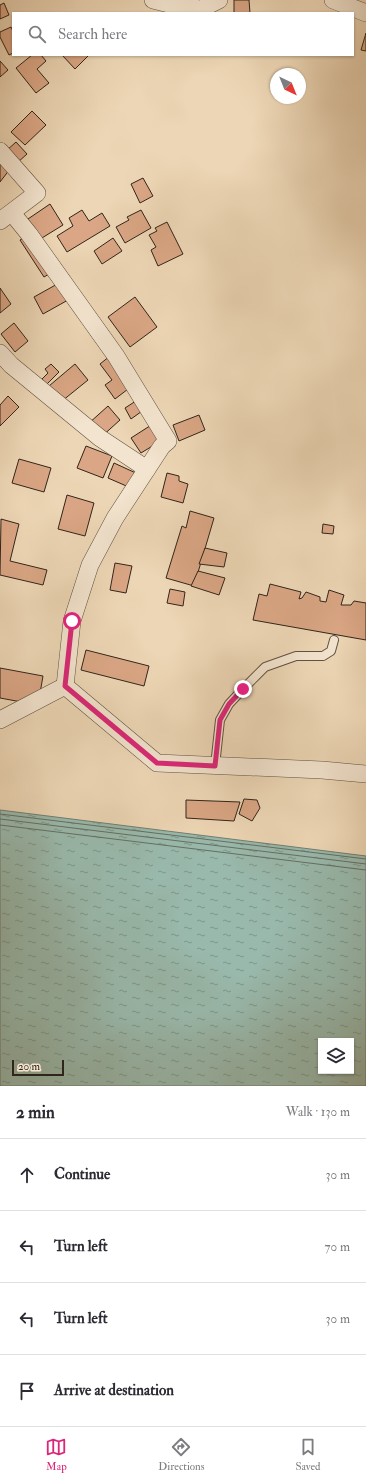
<!DOCTYPE html>
<meta charset="utf-8">
<style>
body{margin:0;font-family:"IM FELL Double Pica",serif;background:#f2f2f3;color:#2b2b33}
.controls{position:absolute;right:12px;bottom:12px;display:grid;overflow:hidden;border-radius:0px;box-shadow:0 1px 3px #0004}
.controls button{width:36px;height:36px;display:grid;place-items:center;padding:0;border:0;border-bottom:1px solid #e1e1e2;background:#fff;color:#2b2b33;font:20px sans-serif}
.compass{position:absolute;left:270px;top:68px;width:36px;height:36px;border-radius:50%;background:#fff;box-shadow:0 1px 3px #0004;rotate:137deg}
.scale{position:absolute;left:12px;bottom:10px;width:52px;box-sizing:border-box;padding-left:4px;border:2px solid #30251a;border-top:0;font-size:11px;line-height:14px;white-space:nowrap;color:#30251a;-webkit-text-stroke:3px #f3e4cf;paint-order:stroke}
.stop{position:absolute;width:12px;height:12px;margin:-9px;border:3px solid #db2777;border-radius:50%;background:#fff}
.stop.end{background:#db2777;border-color:#fff;box-shadow:0 1px 4px #0008}
.list{margin:0;padding:0;list-style:none}
h2{display:flex;justify-content:space-between;align-items:center;height:52px;margin:0;padding:0 16px;font-size:17px}
h2 small{font-size:13px;font-weight:400;color:#7c7c81}
.list li{display:grid;grid-template-columns:26px 1fr auto;gap:12px;align-items:center;box-sizing:border-box;height:72px;padding:0 16px;border-top:1px solid #e1e1e2}
.list b{display:block;font-size:15px;white-space:nowrap}
.list em{font-size:13px;font-style:normal;color:#7c7c81}
.icon{flex:none;width:22px;height:22px;fill:none;stroke:currentColor;stroke-width:2;stroke-linecap:round;stroke-linejoin:round}
.map{position:relative;flex:none;width:366px;height:1086px;overflow:hidden}
.search{position:absolute;background:#fff;box-shadow:0 1px 3px #0004;left:12px;right:12px;top:12px;height:44px;display:flex;align-items:center;gap:10px;box-sizing:border-box;padding:0 14px;border-radius:0px;color:#7c7c81;font-size:15px}
.sheet{height:340px;background:#fff}
nav{display:flex;justify-content:space-around;align-items:center;box-sizing:border-box;height:56px;border-top:1px solid #e1e1e2;background:#fff;font-size:11px;color:#7c7c81}
nav a{display:grid;justify-items:center;gap:2px}
nav .on{color:#db2777}
.map>svg:first-child{display:block}
.water{fill:url(#water-ripples);stroke:#6f7e72;fill-rule:evenodd}
.lines{fill:none;stroke-linecap:round;stroke-linejoin:round}
.shore{stroke:#646f63;stroke-width:1}
.building{fill:#daa685;stroke:#30251a}
.service-casing{stroke:#5f5141;stroke-width:10}
.minor-casing{stroke:#5f5141;stroke-width:18}
.service{stroke:#f3e4cf;stroke-width:8}
.minor{stroke:#f3e4cf;stroke-width:17}
.route{stroke:#db2777;stroke-width:5}
</style>
<div class="map">
<svg width="366" height="1086" viewBox="0 0 366 1086">
<defs>
<pattern id="water-ripples" width="26" height="14" patternUnits="userSpaceOnUse"><rect width="26" height="14" fill="#99b9ac"/><path d="M2 4q2-2 4 0t4 0M15 11q2-2 4 0t4 0" fill="none" stroke="#7d968b"/></pattern>
</defs>
<rect width="100%" height="100%" fill="#edd6b5"/>
<filter id="stains"><feTurbulence type="fractalNoise" baseFrequency=".005" numOctaves="4"/><feColorMatrix values="0 0 0 0 .2 0 0 0 0 .09 0 0 0 0 .02 0 0 0 .5 -.17"/></filter>
<radialGradient id="worn" r=".72"><stop offset=".6" stop-color="#630" stop-opacity="0"/><stop offset="1" stop-color="#630" stop-opacity=".3"/></radialGradient>
<path class="water" d="M0,810l366,46v230h-366zM321,1041h30v30h-30z"/>
<g class="lines">
<g class="shore">
<polyline points="0,814 366,859"/>
<polyline points="0,819 366,864"/>
<polyline points="0,825 366,870"/>
</g>
</g>
<g class="building">
<polygon points="234,0 249,0 250,13 234,13"/>
<polygon points="4,3 9,15 0,19 0,5"/>
<polygon points="11,27 13,31 13,53 9,55 0,37 0,32"/>
<polygon points="366,33 366,51 361,50"/>
<polygon points="32,55 41,55 46,61 37,69 49,83 36,93 16,68"/>
<polygon points="62,55 89,55 75,69"/>
<polygon points="0,61 8,70 0,77"/>
<polygon points="32,111 46,125 25,145 11,132"/>
<polygon points="16,142 27,154 17,163 6,151"/>
<polygon points="0,161 10,169 0,182"/>
<polygon points="143,178 153,196 140,203 131,184"/>
<polygon points="50,204 63,225 37,241 25,221"/>
<polygon points="82,210 89,221 102,213 110,226 67,252 57,236 73,226 69,218"/>
<polygon points="141,210 151,228 125,243 116,227 129,220 127,217"/>
<polygon points="167,222 183,254 158,266 151,250 156,247 149,235 157,231 155,228"/>
<polygon points="29,234 54,271 44,277 20,240"/>
<polygon points="113,238 122,251 102,264 94,251"/>
<polygon points="68,278 77,295 43,314 34,297"/>
<polygon points="0,288 11,304 0,313"/>
<polygon points="135,297 157,327 130,347 108,317"/>
<polygon points="14,323 28,341 15,352 1,334"/>
<polygon points="110,356 132,386 115,399 105,385 112,380 100,364"/>
<polygon points="51,364 59,372 47,384 42,379 48,373 45,369"/>
<polygon points="75,364 88,380 62,401 49,386"/>
<polygon points="8,396 19,407 0,426 0,405"/>
<polygon points="139,399 145,409 131,419 125,408"/>
<polygon points="108,406 120,420 100,438 88,424"/>
<polygon points="199,415 205,430 179,441 173,425"/>
<polygon points="156,422 168,441 154,445 141,453 131,438"/>
<polygon points="86,446 112,456 103,478 77,468"/>
<polygon points="19,459 51,468 44,492 12,483"/>
<polygon points="114,463 138,474 131,488 108,478"/>
<polygon points="167,473 179,476 179,481 188,484 183,503 161,497"/>
<polygon points="67,495 94,503 85,536 58,529"/>
<polygon points="190,511 214,518 194,586 166,578 182,526 186,528"/>
<polygon points="1,519 19,524 10,561 47,570 43,585 0,575"/>
<polygon points="323,524 334,526 333,534 322,533"/>
<polygon points="205,548 227,553 224,567 199,564"/>
<polygon points="115,563 132,566 126,593 110,590"/>
<polygon points="198,571 225,578 219,595 191,586"/>
<polygon points="270,584 301,592 299,599 302,598 306,592 320,597 320,601 326,602 329,590 344,595 341,605 351,605 354,601 366,603 366,640 253,620 259,594 267,596"/>
<polygon points="170,589 185,592 183,606 167,603"/>
<polygon points="86,650 149,666 144,686 81,670"/>
<polygon points="0,668 43,676 38,705 0,698"/>
<polygon points="244,799 257,800 260,808 252,821 239,814"/>
<polygon points="186,800 240,802 234,821 186,818"/>
</g>
<g class="lines">
<g class="service-casing">
<polyline id="service" points="215,766 220,720 229,704 243,689 265,667 296,656 323,656 331,651 334,640"/>
</g>
<g class="minor-casing">
<g id="minor">
<polyline points="153,0 197,11"/>
<polyline points="333,0 366,13"/>
<polyline points="189,2 197,11 219,0"/>
<polyline points="0,151 37,193 0,221"/>
<polyline points="12,213 29,234 116,356 168,441 162,446 115,518 90,565 72,621 65,686"/>
<polyline points="0,353 11,365 100,438 147,469"/>
<polyline points="0,720 65,686 157,763 322,770 366,774"/>
</g>
</g>
<use href="#service" class="service"/>
<use href="#minor" class="minor"/>
</g>
<g class="lines">
<polyline class="route" points="72,621 65,686 157,763 215,766 220,720 229,704 243,689"/>
</g>
<rect width="100%" height="100%" filter="url(#stains)"/>
<rect width="100%" height="100%" fill="url(#worn)"/>
</svg>
<div class="controls">
<button><svg class="icon" aria-label="layers" viewBox="0 0 24 24"><path d="M12 4l9 5-9 5-9-5zM3 14l9 5 9-5"/></svg></button>
</div>
<svg class="compass" viewBox="-18 -18 36 36"><path d="M0-13l5 13h-10z" fill="#e53935"/><path d="M0 13l5-13h-10z" fill="#7c7c81"/></svg>
<div class="scale">20 m</div>
<div class="stop" style="left:72px;top:621px"></div>
<div class="stop end" style="left:243px;top:689px"></div>
<div class="search"><svg class="icon" aria-label="search" viewBox="0 0 24 24"><circle cx="10" cy="10" r="6"/><path d="M15 15l6 6"/></svg>Search here</div>
</div>
<section class="sheet">
<h2>2 min<small>Walk · 130 m</small></h2>
<ul class="list">
<li><svg class="icon" aria-label="ahead" viewBox="0 0 24 24"><path d="M12 20V5M6 11l6-6 6 6"/></svg><div><b>Continue</b></div><em>30 m</em></li>
<li><svg class="icon" aria-label="left" viewBox="0 0 24 24"><path d="M17 20v-9H6M10 6l-5 5 5 5"/></svg><div><b>Turn left</b></div><em>70 m</em></li>
<li><svg class="icon" aria-label="left" viewBox="0 0 24 24"><path d="M17 20v-9H6M10 6l-5 5 5 5"/></svg><div><b>Turn left</b></div><em>30 m</em></li>
<li><svg class="icon" aria-label="arrive" viewBox="0 0 24 24"><path d="M6 21V4h12l-3 4 3 4H6"/></svg><div><b>Arrive at destination</b></div></li>
</ul>
</section>
<nav>
<a class="on"><svg class="icon" aria-label="map" viewBox="0 0 24 24"><path d="M3 6l6-2 6 2 6-2v14l-6 2-6-2-6 2zM9 4v14M15 6v14"/></svg>Map</a>
<a><svg class="icon" aria-label="directions" viewBox="0 0 24 24"><path d="M12 3l9 9-9 9-9-9zM9 14v-3h6M13 9l2 2-2 2"/></svg>Directions</a>
<a><svg class="icon" aria-label="saved" viewBox="0 0 24 24"><path d="M7 4h10v16l-5-4-5 4z"/></svg>Saved</a>
</nav>
